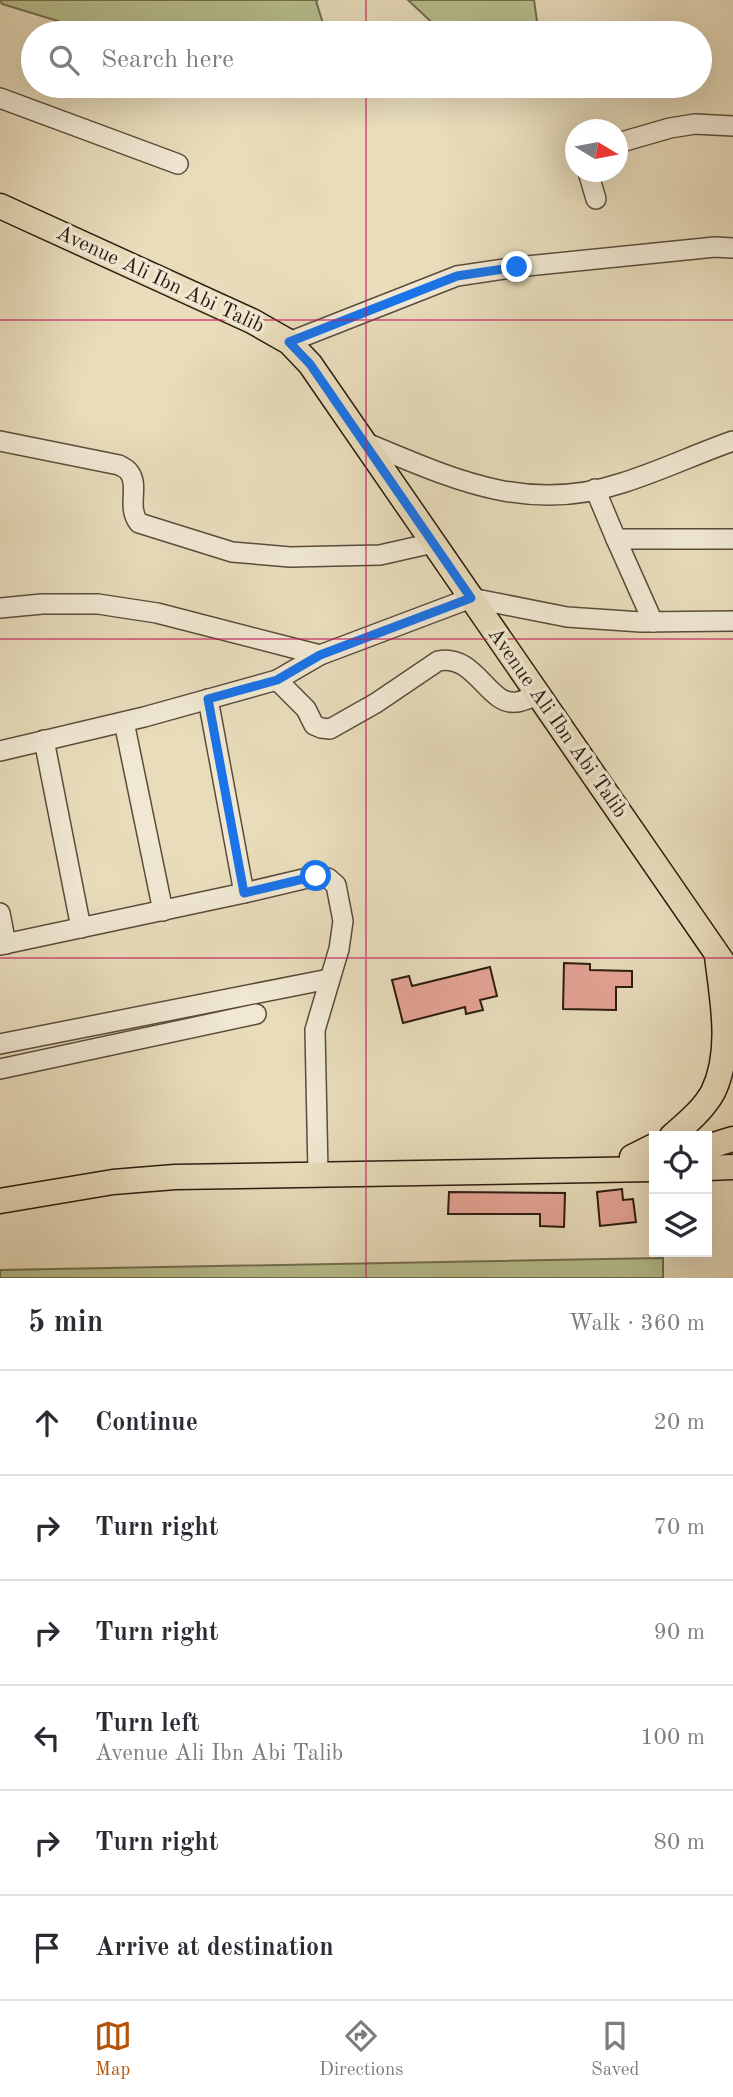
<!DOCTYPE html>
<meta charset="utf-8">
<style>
body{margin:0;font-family:"Old Standard TT",serif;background:#f7f7f7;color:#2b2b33}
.controls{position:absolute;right:21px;bottom:21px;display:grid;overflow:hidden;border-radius:0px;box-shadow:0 7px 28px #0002}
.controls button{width:63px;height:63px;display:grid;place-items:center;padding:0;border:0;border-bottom:2px solid #e1e1e2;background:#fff;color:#2b2b33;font:35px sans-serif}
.compass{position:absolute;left:565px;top:119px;width:63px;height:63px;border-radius:50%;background:#fff;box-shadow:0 7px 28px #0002;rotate:100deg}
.stop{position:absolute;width:21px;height:21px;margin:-16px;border:5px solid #1a73e8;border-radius:50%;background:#fff}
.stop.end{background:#1a73e8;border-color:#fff;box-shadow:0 2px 7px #0008}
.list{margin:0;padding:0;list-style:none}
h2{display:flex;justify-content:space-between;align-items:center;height:91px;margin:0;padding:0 28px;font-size:30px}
h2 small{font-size:23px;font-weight:400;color:#7c7c81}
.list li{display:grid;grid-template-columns:46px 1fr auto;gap:21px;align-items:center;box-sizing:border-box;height:105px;padding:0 28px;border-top:2px solid #e1e1e2}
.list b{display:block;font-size:26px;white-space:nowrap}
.list p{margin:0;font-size:23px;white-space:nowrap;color:#7c7c81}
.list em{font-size:23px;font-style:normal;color:#7c7c81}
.icon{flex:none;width:38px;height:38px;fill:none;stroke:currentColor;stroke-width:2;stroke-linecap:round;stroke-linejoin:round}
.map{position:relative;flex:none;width:733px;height:1278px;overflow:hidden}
.search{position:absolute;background:#fff;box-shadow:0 7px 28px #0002;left:21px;right:21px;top:21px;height:77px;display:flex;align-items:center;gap:18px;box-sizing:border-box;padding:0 24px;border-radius:38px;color:#7c7c81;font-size:26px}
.sheet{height:721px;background:#fff}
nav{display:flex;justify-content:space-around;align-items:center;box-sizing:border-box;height:98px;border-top:2px solid #e1e1e2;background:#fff;font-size:19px;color:#7c7c81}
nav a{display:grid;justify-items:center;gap:4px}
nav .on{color:#b45309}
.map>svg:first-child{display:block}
.green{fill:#b8c08e;stroke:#726e4e;stroke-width:2}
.building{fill:#e5a395;stroke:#2c1c0f;stroke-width:2}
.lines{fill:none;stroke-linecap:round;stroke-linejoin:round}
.minor-casing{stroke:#5b4c3a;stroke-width:22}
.major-casing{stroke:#2c1c0f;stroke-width:27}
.minor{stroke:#f0e8d3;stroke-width:19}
.major{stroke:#e8dcbb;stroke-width:24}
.route{stroke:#1a73e8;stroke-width:9}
.grid{fill:none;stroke:#c2185b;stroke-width:2;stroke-opacity:0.55}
.labels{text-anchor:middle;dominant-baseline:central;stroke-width:7;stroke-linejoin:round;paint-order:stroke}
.street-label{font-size:21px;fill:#2c1c0f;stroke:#f0e8d3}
</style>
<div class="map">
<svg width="733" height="1278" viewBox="0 0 733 1278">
<rect width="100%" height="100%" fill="#e8dcbb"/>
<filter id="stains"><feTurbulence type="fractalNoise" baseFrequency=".00286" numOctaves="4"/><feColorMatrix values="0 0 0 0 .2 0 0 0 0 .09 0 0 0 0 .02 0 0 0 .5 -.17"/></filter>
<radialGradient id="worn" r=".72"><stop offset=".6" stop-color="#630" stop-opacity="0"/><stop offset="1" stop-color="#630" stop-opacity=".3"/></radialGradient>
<g class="green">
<polygon points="0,0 318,0 316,1 326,33 97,33 2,4"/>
<polygon points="408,0 534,0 538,28 441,31"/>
<polygon points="663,1258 663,1278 0,1278 0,1270"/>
</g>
<g class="building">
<polygon points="564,963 590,964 590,970 632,971 632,987 616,987 616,1010 563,1009"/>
<polygon points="490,967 497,996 480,1000 483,1010 466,1014 465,1007 403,1023 392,980 409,976 412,986"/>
<polygon points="622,1189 623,1200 633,1199 636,1222 600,1226 597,1192"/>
<polygon points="449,1192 565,1193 564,1227 540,1226 540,1214 448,1214"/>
</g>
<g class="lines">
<g class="minor-casing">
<g id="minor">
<polyline points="0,98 178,164"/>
<polyline points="618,143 670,128 695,124 733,126"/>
<polyline points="588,172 596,199"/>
<polyline points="289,342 457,276 517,267 715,247 733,248"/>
<path d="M0,441l119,24c4,2 8,4 10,7 11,14 -3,35 10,51l93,29 58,5 90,-2 53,-12"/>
<path d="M364,442c87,36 162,73 258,41 38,-12 74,-29 111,-42"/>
<polyline points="595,489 616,539"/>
<polyline points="0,608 42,604 98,604 157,613 320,655"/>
<polyline points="653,622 616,539 733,539"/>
<path d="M277,680l29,29 8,16 7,3 9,1 46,-26 62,-42c38,-8 50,46 79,41 7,-1 15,-5 21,-7"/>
<polyline points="208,699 244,893"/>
<polyline points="124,722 163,911"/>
<polyline points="44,740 81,928"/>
<polyline points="0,751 144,717 277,680 320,655 471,598 567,617 641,622 733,621"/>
<polyline points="0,913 6,944"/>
<polyline points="0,945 244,893 316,876 328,878 336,885 343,921 339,949 315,1030 318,1173"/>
<polyline points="0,1044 329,979"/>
<polyline points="0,1069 256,1014"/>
</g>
</g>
<g class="major-casing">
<g id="major">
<polyline points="0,206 252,321 289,342 310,364 733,977"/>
<path d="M672,1136c15,-13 31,-26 41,-44 20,-41 9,-93 4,-136"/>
<polyline points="707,1147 733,1139"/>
<polyline points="632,1157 654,1146"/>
<polyline points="707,1168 733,1167"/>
<polyline points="0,1201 113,1182 175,1177 654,1169"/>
</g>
</g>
<use href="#minor" class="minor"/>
<use href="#major" class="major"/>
</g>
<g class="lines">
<polyline class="route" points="316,876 244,893 208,699 277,680 320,655 471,598 310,364 289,342 457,276 517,267"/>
</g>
<path class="grid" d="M366,0v33M366,86v1192M0,320h733M0,639h733M0,958h733"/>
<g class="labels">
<g class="street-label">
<text transform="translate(160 280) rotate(25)">Avenue Ali Ibn Abi Talib</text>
<text transform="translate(557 723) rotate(55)">Avenue Ali Ibn Abi Talib</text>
</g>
</g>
<rect width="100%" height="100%" filter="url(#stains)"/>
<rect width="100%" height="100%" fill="url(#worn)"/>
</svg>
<div class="controls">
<button><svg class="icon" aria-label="locate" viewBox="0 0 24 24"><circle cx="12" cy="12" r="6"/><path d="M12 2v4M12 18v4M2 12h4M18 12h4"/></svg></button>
<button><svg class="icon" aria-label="layers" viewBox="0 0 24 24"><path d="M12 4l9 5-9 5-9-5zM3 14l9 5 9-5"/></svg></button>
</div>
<svg class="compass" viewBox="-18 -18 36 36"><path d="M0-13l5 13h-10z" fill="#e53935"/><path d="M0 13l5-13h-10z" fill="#7c7c81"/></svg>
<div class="stop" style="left:316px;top:876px"></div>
<div class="stop end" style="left:517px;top:267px"></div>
<div class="search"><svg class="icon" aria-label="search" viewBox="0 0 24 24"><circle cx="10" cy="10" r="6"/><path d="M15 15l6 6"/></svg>Search here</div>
</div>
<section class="sheet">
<h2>5 min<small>Walk · 360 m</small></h2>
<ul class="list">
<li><svg class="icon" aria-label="ahead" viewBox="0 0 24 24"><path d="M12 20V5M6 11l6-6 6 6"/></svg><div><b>Continue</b></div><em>20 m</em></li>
<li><svg class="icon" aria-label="right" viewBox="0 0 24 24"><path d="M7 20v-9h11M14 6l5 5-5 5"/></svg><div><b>Turn right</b></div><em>70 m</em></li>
<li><svg class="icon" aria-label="right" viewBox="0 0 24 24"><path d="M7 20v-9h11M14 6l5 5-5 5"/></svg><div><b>Turn right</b></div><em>90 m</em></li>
<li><svg class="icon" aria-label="left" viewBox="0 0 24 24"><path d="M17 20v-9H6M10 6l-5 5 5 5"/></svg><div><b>Turn left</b><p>Avenue Ali Ibn Abi Talib</p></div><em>100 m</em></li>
<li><svg class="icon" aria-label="right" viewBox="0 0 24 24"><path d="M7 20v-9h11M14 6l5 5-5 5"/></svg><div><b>Turn right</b></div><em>80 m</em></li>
<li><svg class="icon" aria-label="arrive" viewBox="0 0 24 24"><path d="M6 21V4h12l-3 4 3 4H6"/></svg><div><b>Arrive at destination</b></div></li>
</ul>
</section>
<nav>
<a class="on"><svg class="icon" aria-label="map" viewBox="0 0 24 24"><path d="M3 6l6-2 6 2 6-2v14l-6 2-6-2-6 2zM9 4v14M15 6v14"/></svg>Map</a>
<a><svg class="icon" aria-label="directions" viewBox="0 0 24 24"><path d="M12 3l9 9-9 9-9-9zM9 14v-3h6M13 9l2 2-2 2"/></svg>Directions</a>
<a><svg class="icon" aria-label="saved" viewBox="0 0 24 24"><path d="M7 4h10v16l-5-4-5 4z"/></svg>Saved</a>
</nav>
